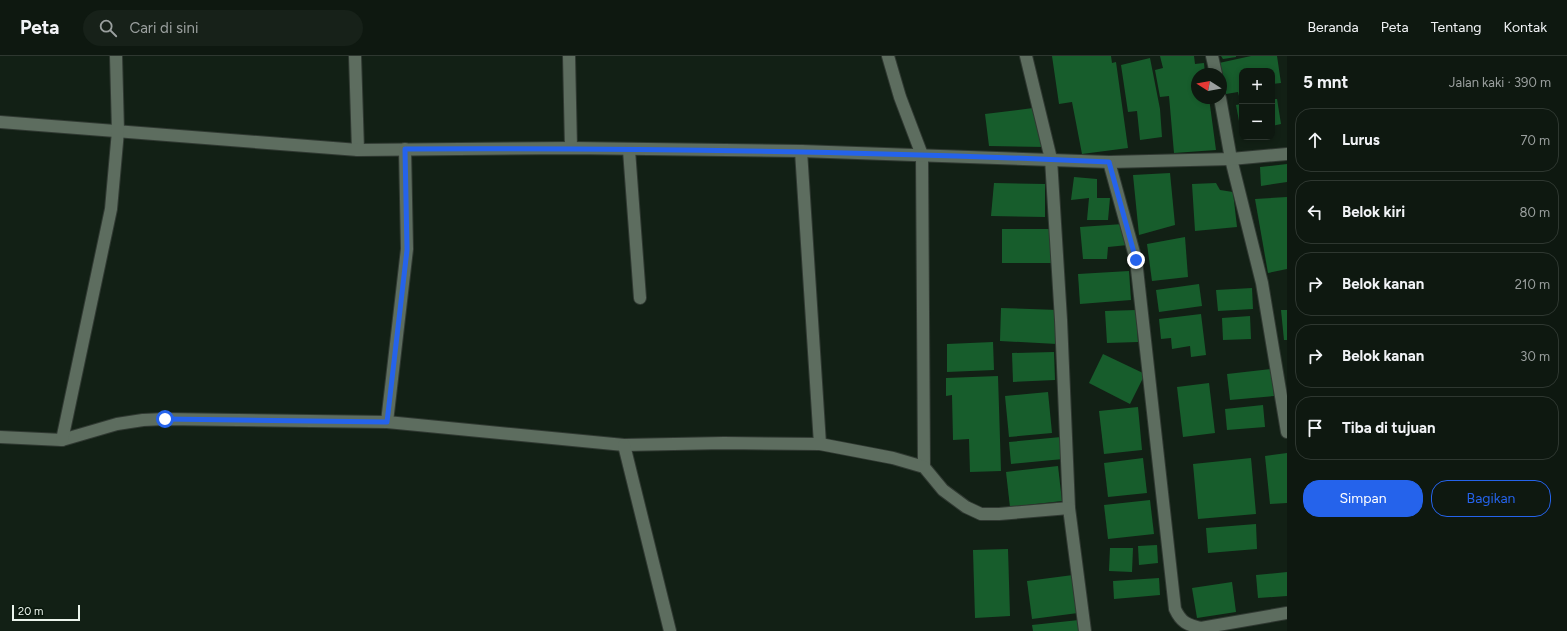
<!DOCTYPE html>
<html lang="id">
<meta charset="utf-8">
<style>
body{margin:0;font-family:Figtree,sans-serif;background:#172119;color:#f1f3f6}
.controls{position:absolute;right:12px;top:12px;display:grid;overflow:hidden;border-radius:8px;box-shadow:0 2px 6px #0003}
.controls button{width:36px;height:36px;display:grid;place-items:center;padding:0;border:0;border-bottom:1px solid #2e3730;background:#0e1810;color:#f1f3f6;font:20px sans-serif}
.compass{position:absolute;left:1191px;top:12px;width:36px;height:36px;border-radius:50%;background:#0e1810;box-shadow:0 2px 6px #0003;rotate:281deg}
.scale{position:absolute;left:12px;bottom:10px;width:68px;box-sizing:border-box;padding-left:4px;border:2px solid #ebf4ec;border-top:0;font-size:11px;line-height:14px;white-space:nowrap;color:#ebf4ec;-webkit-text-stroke:3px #09170c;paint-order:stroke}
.stop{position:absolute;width:12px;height:12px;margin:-9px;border:3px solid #2563eb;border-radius:50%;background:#fff}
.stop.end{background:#2563eb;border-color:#fff;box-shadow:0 1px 4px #0008}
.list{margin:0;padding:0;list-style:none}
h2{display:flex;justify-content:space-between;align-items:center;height:52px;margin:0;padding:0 16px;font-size:17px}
h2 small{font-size:13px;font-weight:400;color:#9ba09f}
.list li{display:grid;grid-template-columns:26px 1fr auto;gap:12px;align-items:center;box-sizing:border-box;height:64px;margin:0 8px 8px;padding:0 8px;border:1px solid #2e3730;border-radius:16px}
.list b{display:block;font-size:15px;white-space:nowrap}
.list em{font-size:13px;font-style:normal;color:#9ba09f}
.actions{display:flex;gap:8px;padding:12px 16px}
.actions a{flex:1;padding:9px 0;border:1px solid #2563eb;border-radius:16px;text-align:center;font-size:14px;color:#2563eb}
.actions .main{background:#2563eb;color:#fff}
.icon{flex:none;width:22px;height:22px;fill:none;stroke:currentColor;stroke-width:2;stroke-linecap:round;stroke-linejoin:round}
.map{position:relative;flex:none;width:1287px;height:575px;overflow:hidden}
header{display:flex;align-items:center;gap:24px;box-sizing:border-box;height:56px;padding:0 20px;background:#0e1810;border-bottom:1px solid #2e3730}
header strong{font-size:19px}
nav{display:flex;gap:22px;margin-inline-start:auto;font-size:14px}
.search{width:280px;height:36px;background:#172119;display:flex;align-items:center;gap:10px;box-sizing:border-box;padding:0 14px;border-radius:22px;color:#9ba09f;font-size:15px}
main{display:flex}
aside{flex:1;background:#0e1810}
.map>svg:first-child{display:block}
.building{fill:#175d2c}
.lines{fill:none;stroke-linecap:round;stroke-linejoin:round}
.minor-casing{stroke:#303932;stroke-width:14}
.minor{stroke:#5d6d5f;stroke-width:12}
.route{stroke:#2563eb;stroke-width:5}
</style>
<header>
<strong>Peta</strong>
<div class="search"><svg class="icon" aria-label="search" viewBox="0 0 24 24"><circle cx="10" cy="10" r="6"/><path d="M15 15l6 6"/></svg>Cari di sini</div>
<nav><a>Beranda</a><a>Peta</a><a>Tentang</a><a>Kontak</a></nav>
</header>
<main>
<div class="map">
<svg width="1287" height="575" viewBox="0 0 1287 575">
<rect width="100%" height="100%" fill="#122015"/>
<g class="building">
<polygon points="1052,0 1111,0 1112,7 1116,6 1128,92 1082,98 1072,46 1059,48"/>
<polygon points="1160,0 1194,0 1195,8 1204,7 1205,18 1197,18 1197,42 1209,42 1216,94 1174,97 1169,40 1160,41 1155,14 1163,12"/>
<polygon points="1221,0 1236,0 1236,1 1223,3"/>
<polygon points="1251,0 1277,0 1281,27 1272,28 1272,15 1242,15 1241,76 1236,49 1241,48 1238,36 1226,38 1219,7"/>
<polygon points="1150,2 1160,53 1162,81 1140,84 1137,55 1128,56 1121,9"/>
<polygon points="1272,43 1277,43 1281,68 1272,70"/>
<polygon points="1033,52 1045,91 989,90 985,58"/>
<polygon points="1287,108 1287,126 1261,130 1260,111"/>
<polygon points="1170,117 1175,169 1139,179 1133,119"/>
<polygon points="1074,121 1097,123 1097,142 1110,142 1108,164 1087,164 1089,142 1071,144"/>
<polygon points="994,127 1045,128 1045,161 991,160"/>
<polygon points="1216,127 1220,134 1233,136 1237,171 1195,175 1192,128"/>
<polygon points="1287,141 1287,213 1268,217 1255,143"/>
<polygon points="1123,168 1128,189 1108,191 1107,203 1083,203 1080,171"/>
<rect x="1002" y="173" width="49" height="34"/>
<polygon points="1185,181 1188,221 1152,225 1147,188"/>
<polygon points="1129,215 1131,244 1080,248 1078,218"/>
<polygon points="1199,228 1202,250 1159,256 1156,234"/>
<polygon points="1252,232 1253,253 1218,255 1216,234"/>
<polygon points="1001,252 1058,254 1057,288 1000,285"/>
<polygon points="1136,254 1138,286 1107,287 1105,255"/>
<polygon points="1281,254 1287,254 1287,284 1284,284"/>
<polygon points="1201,258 1206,299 1191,301 1190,290 1172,293 1171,282 1161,283 1159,263"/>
<polygon points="1250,260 1251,283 1223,284 1222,262"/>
<polygon points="993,286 994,314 947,316 947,288"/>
<polygon points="1054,296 1055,324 1013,326 1012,297"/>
<polygon points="1103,298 1145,318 1130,348 1089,327"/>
<polygon points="1271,313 1274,340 1230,344 1227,318"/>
<polygon points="998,320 1001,415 970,416 969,383 953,384 952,339 946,340 946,322"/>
<polygon points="1209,327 1215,377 1183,381 1177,331"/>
<polygon points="1048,336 1052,377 1009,381 1005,340"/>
<polygon points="1263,349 1265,371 1227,374 1225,353"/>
<polygon points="1138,351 1142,394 1104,398 1099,355"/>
<polygon points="1061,381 1063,403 1011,408 1009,386"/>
<polygon points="1287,397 1287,447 1270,448 1265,400"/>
<polygon points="1143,402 1147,437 1108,441 1104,407"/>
<polygon points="1251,402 1256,458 1198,463 1193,408"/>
<polygon points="1058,410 1062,445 1010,451 1006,416"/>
<polygon points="1150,444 1154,478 1108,483 1104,449"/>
<polygon points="1256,468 1257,493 1208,497 1206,472"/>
<polygon points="1157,489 1158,507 1139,509 1138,490"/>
<polygon points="1110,492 1133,492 1132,516 1109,515"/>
<polygon points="1008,493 1010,560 975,562 973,494"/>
<polygon points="1287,516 1287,540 1258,542 1256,519"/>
<polygon points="1073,519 1078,557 1032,563 1027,525"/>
<polygon points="1159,522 1160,539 1114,543 1113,525"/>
<polygon points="1232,526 1236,556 1197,562 1192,532"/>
<polygon points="1079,564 1081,575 1033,575 1032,569"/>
</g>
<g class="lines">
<g class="minor-casing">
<g id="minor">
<polyline points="355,0 358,94"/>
<polyline points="569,0 571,92"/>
<polyline points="888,0 900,41 922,99 924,411"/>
<polyline points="1026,0 1051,103 1061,264 1069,452 1085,575"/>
<polyline points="1212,0 1216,18"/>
<polyline points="1220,42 1231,103 1262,227 1287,376"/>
<polyline points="0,66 358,94 571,92 801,95 1109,106 1231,103 1287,98"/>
<polyline points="629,94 640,242"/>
<polyline points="801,95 820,388"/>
<path d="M1109,106l27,98 39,349c6,13 12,16 26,19l86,-15"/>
<polyline points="387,366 407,193 405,93"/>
<polyline points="0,381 62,384 117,368 143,364 165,363 387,366 624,389 724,387 820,388 893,402 924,411 943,434 966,451 981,458 999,458 1069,452"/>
<polyline points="62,384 111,153 118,75 116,0"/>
<polyline points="624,389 670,575"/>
</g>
</g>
<use href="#minor" class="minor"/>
</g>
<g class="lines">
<path class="route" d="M165,363l222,3 20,-172 -2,-101c235,-1 470,2 704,13l27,98"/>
</g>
</svg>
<div class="controls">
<button>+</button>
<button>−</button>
</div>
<svg class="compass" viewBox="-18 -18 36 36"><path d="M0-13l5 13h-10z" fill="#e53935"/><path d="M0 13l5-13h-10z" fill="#9ba09f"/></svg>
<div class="scale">20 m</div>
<div class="stop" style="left:165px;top:363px"></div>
<div class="stop end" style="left:1136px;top:204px"></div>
</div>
<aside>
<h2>5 mnt<small>Jalan kaki · 390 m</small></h2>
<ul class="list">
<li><svg class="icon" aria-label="ahead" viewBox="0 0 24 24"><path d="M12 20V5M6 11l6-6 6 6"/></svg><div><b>Lurus</b></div><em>70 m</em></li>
<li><svg class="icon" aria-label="left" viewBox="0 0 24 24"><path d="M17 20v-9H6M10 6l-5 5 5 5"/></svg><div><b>Belok kiri</b></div><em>80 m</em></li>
<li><svg class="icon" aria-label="right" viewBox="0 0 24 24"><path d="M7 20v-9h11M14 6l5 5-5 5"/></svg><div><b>Belok kanan</b></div><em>210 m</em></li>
<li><svg class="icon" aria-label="right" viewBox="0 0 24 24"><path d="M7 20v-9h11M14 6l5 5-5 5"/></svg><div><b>Belok kanan</b></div><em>30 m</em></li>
<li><svg class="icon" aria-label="arrive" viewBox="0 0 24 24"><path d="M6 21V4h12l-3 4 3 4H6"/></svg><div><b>Tiba di tujuan</b></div></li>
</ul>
<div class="actions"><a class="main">Simpan</a><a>Bagikan</a></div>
</aside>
</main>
